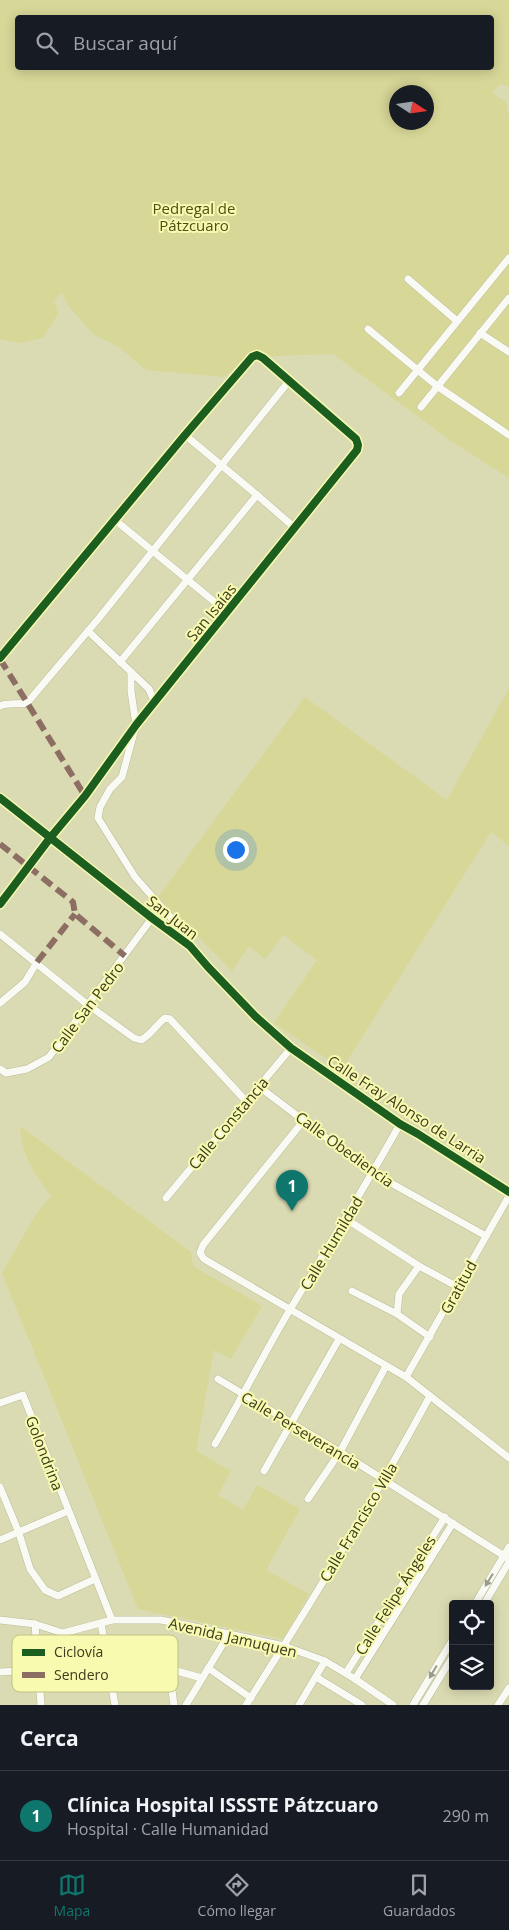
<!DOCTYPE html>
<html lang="es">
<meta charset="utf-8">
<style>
body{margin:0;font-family:"Open Sans",sans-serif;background:#242831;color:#f1f3f6}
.controls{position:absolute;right:15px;bottom:15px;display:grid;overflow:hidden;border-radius:5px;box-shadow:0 2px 12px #0003}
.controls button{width:45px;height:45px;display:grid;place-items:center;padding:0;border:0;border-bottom:1px solid #363941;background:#171b24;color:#f1f3f6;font:25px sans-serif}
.compass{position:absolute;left:389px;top:85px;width:45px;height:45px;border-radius:50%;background:#171b24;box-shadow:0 2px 12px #0003;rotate:102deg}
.you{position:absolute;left:235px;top:849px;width:18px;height:18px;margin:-12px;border:4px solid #fff;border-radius:50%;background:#1a73e8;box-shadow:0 0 0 8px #1a73e833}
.badge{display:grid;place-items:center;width:32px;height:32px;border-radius:50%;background:#0f766e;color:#fff;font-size:16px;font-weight:700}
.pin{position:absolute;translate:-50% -41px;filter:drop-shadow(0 1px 2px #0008)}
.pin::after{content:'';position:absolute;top:26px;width:18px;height:15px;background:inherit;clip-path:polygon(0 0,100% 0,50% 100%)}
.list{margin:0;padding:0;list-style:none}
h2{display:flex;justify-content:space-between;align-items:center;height:65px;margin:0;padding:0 20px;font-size:21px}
h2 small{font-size:16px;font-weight:400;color:#9ea1a6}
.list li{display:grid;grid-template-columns:32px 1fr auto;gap:15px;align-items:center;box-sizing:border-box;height:90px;padding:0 20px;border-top:1px solid #363941}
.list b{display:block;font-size:19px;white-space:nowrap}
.list p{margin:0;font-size:16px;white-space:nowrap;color:#9ea1a6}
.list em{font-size:16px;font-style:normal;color:#9ea1a6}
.icon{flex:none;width:28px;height:28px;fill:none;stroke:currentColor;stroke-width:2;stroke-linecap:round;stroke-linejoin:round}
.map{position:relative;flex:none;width:509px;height:1705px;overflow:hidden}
.search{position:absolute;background:#171b24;box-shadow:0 2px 12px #0003;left:15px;right:15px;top:15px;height:55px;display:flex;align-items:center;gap:12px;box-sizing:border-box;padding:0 18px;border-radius:5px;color:#9ea1a6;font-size:19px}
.sheet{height:155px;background:#171b24}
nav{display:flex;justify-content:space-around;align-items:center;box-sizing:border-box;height:70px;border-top:1px solid #363941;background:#171b24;font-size:14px;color:#9ea1a6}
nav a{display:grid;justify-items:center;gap:2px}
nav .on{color:#0f766e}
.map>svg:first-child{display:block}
.green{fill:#d7d798;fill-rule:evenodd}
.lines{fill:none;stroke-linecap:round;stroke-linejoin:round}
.minor-casing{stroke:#b9b999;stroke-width:8}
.minor{stroke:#fafaf4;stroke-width:7}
.quiet{stroke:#8d6e63;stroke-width:6;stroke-dasharray:12 6;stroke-linecap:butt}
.cycleway-casing{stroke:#f8faaf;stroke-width:11}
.cycleway{stroke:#1b5e20;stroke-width:8}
.oneway{fill:#9b9b89}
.labels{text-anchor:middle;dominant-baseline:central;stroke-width:4;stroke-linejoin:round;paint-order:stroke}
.park-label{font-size:15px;fill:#4e4e13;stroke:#f8faaf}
.street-label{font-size:15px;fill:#3c3c1e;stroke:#f8faaf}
.key{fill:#f8faaf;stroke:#c0c184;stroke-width:1}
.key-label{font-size:14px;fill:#3c3c1e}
</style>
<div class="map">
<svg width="509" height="1705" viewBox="0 0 509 1705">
<rect width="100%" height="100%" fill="#dbdbb3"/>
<g class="green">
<path d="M0,0h509v87l-9,-3 -8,9 14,9 3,16v360l-58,-37 -118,-87 -86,3 -23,20 -78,-7 -27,-23 -26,-13 -26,-30 -5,-11 -8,7 4,14 -15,24 -24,5 -19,-4zM18,18h474v50h-474zM396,92h30v30h-30z"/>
<polygon points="509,688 509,846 491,832 342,1069 274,1023 317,960 283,935 265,959 249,946 232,971 158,897 305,697 447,800"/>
<path d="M20,1126l171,126 2,14 69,40 -31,53 -17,-9 -18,101 35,20 -13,24 25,15 14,-25 43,24 -34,61 43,24 -26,45 -145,-30 -136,-336 32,-56 17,-21c-18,-25 -28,-37 -31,-70z"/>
</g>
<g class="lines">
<g class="minor-casing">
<g id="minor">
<polyline points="408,279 457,321"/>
<polyline points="368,329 437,386 509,435"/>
<polyline points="480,333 509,352"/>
<polyline points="399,393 509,258"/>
<polyline points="421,407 509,298"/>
<polyline points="185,435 257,495"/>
<polyline points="115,520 228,613"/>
<polyline points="88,631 149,689 155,703"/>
<polyline points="0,658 185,435 252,357 257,355 263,358 356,439 358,445 357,450 136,725 85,796 50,838 0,904"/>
<polyline points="120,662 257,495 295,528"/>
<polyline points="131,673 131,691 136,725 122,777 110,789 100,807 98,818 135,877 181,929 188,942"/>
<path d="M0,706c8,-4 18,-1 27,-3l72,-85 190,-237"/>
<polyline points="0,798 152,918 190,946 208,967 256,1017 291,1048 400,1124 418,1134 509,1192"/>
<path d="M0,934l88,71 46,33 7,2c10,-5 15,-15 24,-22l5,1 76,82"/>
<polyline points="0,1003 25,982 37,962"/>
<polyline points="0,1069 6,1073 27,1069 49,1057 152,918"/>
<polyline points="258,1086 373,1173 486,1236"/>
<polyline points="304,1120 203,1245 200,1253 204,1259 406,1377 509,1458"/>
<polyline points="166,1198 291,1048"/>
<polyline points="346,1219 419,1266 458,1287"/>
<polyline points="419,1266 399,1294 397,1314 430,1337"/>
<polyline points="352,1291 397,1314"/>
<polyline points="406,1377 509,1196"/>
<polyline points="218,1379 340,1452 509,1559"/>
<polyline points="0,1403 23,1395 112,1620"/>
<path d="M215,1444c26,-44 49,-91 76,-136 37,-61 74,-121 109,-184"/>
<polyline points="264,1471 339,1339"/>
<polyline points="0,1487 19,1533 30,1569 45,1590 58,1596 95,1579"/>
<polyline points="308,1499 340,1452 386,1366"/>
<polyline points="0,1540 68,1511"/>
<polyline points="475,1604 509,1547"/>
<polyline points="484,1604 509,1562"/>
<polyline points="0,1620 35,1624 63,1633 112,1620 161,1620 229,1634 284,1646 325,1661 355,1679 393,1705"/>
<polyline points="101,1623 115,1705"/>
<polyline points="35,1624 41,1705"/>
<polyline points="208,1668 251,1698"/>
<polyline points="169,1669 174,1705"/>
<polyline points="0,1672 39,1670 110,1672 169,1669 202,1678"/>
<polyline points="346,1673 445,1517"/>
<polyline points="316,1677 362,1705"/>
<polyline points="355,1679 453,1523"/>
<polyline points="186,1705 229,1634"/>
<path d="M246,1705c65,-101 127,-204 184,-309"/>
<polyline points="299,1705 325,1661"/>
<polyline points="413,1705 453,1639"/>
<polyline points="423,1705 453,1656"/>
<polyline points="498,1705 509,1688"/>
</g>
</g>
<use href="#minor" class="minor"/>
<g class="quiet">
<polyline points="0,659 85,796"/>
<polyline points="0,844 73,902 75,914 125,956"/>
<polyline points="37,962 75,914"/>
</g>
<g class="cycleway-casing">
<g id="cycleway">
<polyline points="0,658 185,435 252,357 257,355 263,358 356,439 358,445 357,450 136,725 85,796 50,838 0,904"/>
<polyline points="0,798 152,918 190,946 208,967 256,1017 291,1048 400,1124 418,1134 509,1192"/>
</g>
</g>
<use href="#cycleway" class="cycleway"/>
</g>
<defs><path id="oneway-solid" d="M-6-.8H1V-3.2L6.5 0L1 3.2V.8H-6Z" transform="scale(1.25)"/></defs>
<g class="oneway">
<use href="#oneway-solid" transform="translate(489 1580) rotate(122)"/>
<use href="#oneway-solid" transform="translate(433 1672) rotate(121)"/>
</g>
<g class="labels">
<g class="park-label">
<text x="194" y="208">Pedregal de<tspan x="194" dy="17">Pátzcuaro</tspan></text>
</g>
<g class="street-label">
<text transform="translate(211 612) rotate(-51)">San Isaías</text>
<text transform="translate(173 917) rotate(38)">San Juan</text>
<text transform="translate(87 1007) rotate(-53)">Calle San Pedro</text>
<text transform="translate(407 1109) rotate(33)">Calle Fray Alonso de Larria</text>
<text transform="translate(228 1123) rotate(-50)">Calle Constancia</text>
<text transform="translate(345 1149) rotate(36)">Calle Obediencia</text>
<text transform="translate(331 1243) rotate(-59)">Calle Humildad</text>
<text transform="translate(458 1287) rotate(-61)">Gratitud</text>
<text transform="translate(301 1430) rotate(31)">Calle Perseverancia</text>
<text transform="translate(45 1453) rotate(69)">Golondrina</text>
<text transform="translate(358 1522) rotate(-59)">Calle Francisco Villa</text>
<text transform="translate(395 1595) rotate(-58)">Calle Felipe Ángeles</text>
<text transform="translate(233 1637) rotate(13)">Avenida Jamuquen</text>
</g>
</g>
<rect x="12" y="1635" width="166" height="57" rx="8" class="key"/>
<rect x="22" y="1649" width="23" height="7" fill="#1b5e20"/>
<rect x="22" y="1672" width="23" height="6" fill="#8d6e63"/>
<g class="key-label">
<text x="54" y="1657">Ciclovía</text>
<text x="54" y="1680">Sendero</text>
</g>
</svg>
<div class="controls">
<button><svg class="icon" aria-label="locate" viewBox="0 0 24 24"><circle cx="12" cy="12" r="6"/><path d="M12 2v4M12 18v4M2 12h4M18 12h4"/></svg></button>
<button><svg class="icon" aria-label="layers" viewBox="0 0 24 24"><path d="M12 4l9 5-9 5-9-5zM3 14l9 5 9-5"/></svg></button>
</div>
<svg class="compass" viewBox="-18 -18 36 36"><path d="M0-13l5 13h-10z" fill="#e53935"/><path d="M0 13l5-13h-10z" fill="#9ea1a6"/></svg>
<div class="you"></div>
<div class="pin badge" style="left:292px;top:1211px">1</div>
<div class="search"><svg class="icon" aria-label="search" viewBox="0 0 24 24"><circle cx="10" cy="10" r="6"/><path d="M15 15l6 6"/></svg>Buscar aquí</div>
</div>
<section class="sheet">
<h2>Cerca<small></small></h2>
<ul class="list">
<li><span class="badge">1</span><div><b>Clínica Hospital ISSSTE Pátzcuaro</b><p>Hospital · Calle Humanidad</p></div><em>290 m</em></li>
</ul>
</section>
<nav>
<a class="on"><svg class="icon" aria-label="map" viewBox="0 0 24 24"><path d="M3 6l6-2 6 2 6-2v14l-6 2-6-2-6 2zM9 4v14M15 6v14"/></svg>Mapa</a>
<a><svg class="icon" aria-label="directions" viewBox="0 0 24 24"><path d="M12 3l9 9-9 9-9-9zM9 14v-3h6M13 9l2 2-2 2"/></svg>Cómo llegar</a>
<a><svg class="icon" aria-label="saved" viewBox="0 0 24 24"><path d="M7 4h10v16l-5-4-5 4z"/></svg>Guardados</a>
</nav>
